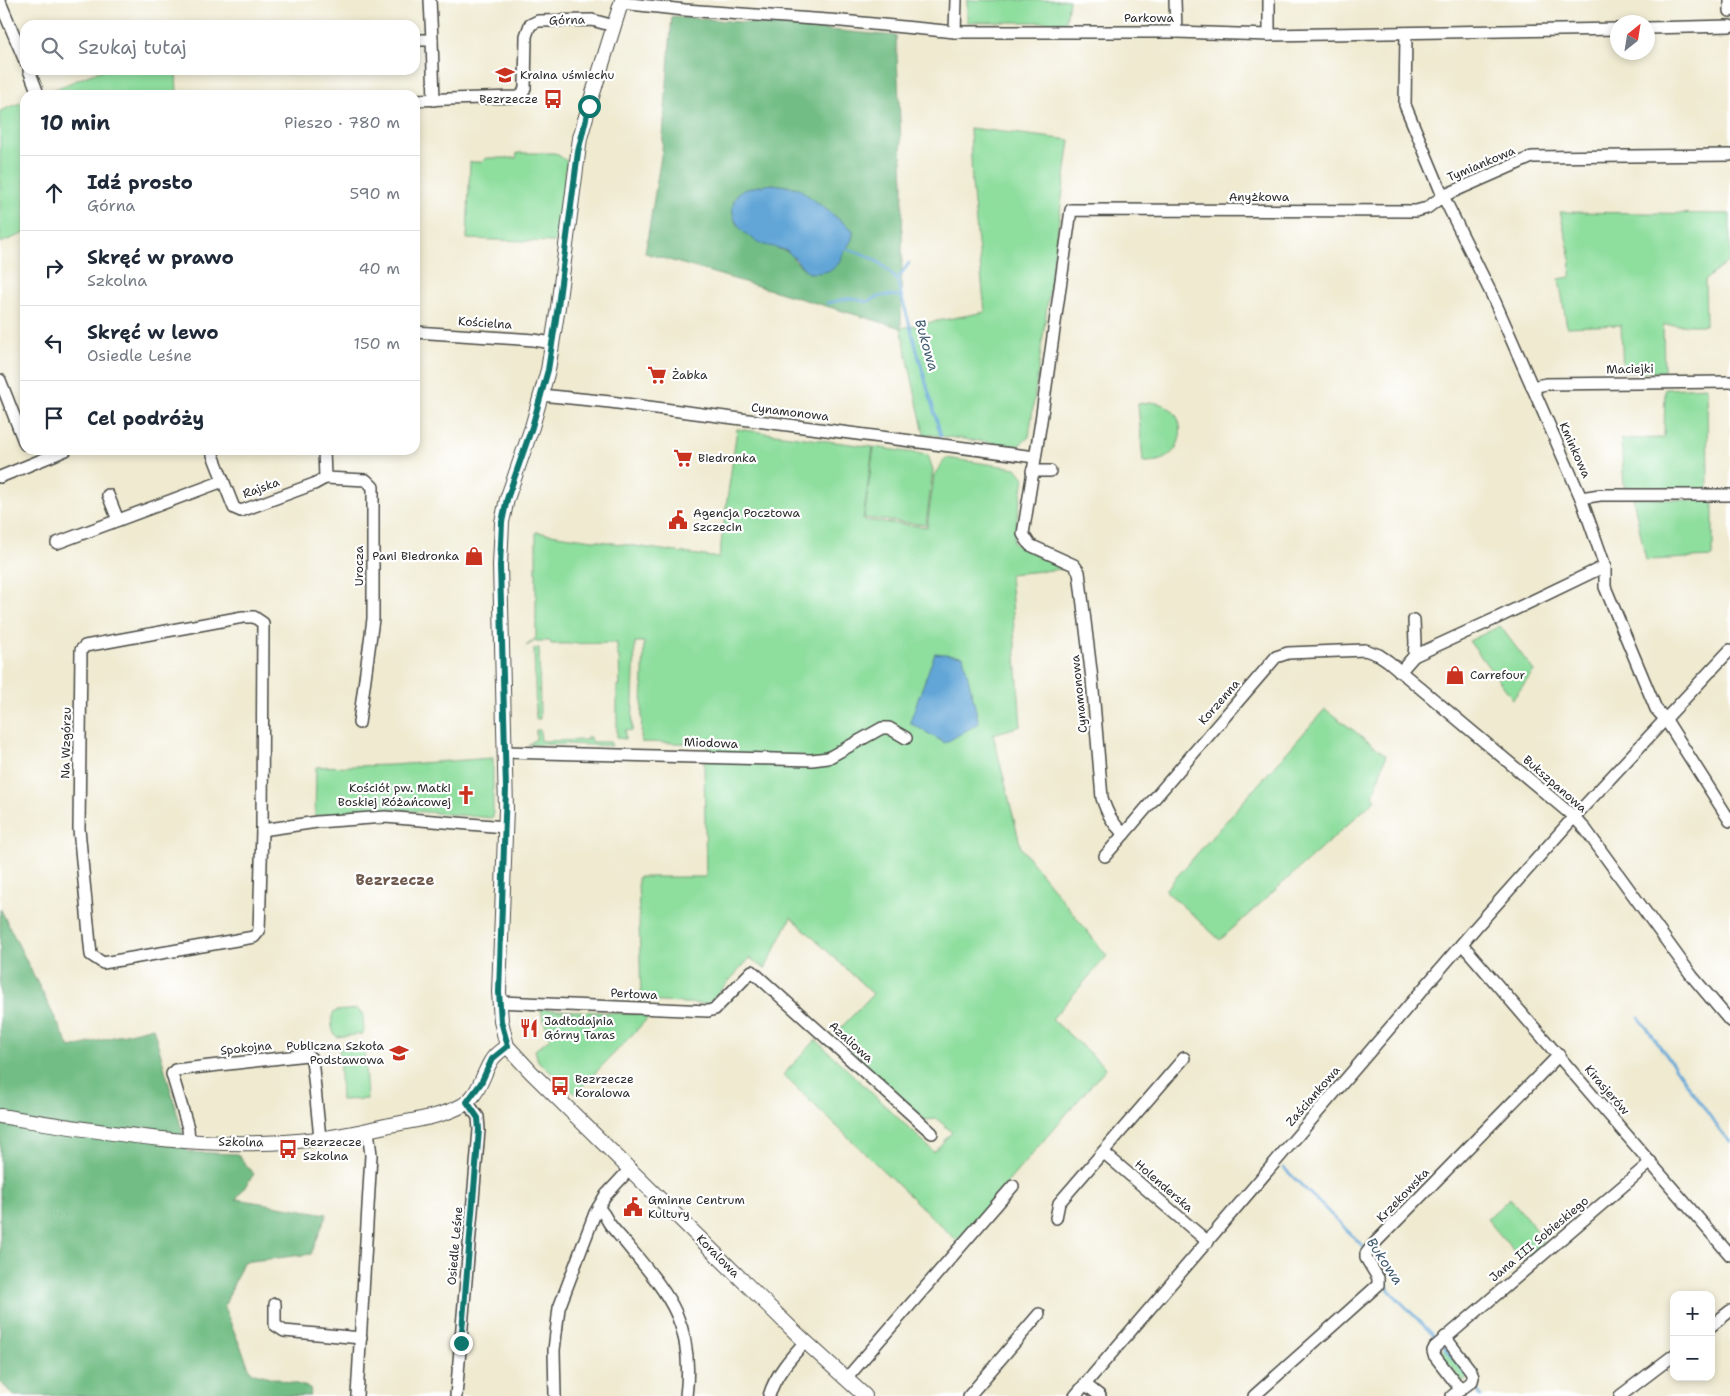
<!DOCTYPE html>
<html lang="pl">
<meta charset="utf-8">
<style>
body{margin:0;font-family:"Shantell Sans",sans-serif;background:#f2f2f3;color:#1f2937}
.controls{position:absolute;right:15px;bottom:15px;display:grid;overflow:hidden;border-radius:10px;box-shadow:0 2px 8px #0003}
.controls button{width:45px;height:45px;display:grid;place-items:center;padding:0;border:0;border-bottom:1px solid #e0e1e3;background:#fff;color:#1f2937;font:25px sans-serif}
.compass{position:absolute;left:1610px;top:15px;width:45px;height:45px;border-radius:50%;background:#fff;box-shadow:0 2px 8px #0003;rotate:30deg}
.stop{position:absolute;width:15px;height:15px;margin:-11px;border:4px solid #0f766e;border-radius:50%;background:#fff}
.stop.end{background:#0f766e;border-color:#fff;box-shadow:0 1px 5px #0008}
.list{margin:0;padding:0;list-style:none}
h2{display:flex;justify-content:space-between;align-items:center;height:65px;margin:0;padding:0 20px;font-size:21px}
h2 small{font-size:16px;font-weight:400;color:#747a83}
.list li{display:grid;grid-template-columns:32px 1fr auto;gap:15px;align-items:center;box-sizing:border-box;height:75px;padding:0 20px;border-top:1px solid #e0e1e3}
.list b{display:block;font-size:19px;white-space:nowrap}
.list p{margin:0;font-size:16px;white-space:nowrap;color:#747a83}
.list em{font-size:16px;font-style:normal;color:#747a83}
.icon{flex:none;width:28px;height:28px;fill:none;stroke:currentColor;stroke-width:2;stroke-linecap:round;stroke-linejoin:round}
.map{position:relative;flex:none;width:1730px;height:1396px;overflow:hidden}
.search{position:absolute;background:#fff;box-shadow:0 2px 8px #0003;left:20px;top:20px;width:400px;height:55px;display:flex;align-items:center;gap:12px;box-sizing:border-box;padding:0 18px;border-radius:15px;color:#747a83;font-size:19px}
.panel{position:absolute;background:#fff;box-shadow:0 2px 8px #0003;left:20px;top:90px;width:400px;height:365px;border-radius:15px}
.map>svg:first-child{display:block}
.green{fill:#8ede9e;stroke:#5c8464}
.forest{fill:#72bd85;stroke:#4e7458;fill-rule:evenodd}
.water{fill:#62a6d7;stroke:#466881}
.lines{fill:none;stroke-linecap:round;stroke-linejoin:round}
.stream{stroke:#62a6d7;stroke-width:3}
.minor-casing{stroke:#484844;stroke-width:14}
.tertiary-casing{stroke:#484844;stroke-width:16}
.minor{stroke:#fff;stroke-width:11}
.tertiary{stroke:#fff;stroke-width:14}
.route{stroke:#0f766e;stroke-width:6}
.labels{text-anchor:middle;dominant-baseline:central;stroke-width:4.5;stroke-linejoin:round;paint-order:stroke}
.street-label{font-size:12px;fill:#2b2b2b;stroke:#fff}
.poi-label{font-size:12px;fill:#2b2b2b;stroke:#fff;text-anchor:start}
.water-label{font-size:14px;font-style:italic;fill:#415c70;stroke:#fff}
.quarter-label{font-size:15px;font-weight:bold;fill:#705a4d;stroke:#fff}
</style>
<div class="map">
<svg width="1730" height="1396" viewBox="0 0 1730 1396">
<rect width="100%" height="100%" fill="#fff"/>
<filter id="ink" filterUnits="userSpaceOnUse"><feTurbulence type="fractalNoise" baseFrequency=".02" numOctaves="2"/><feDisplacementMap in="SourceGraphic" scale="10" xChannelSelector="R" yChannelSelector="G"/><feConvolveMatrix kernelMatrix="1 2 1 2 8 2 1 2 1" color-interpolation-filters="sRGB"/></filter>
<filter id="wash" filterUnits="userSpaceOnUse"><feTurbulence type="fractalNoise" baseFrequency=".0096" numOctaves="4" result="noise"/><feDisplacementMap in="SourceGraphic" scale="20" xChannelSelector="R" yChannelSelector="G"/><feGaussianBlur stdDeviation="1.12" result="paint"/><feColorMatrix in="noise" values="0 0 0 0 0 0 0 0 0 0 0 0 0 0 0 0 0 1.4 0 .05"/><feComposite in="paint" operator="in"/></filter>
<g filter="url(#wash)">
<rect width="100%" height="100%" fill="#efead0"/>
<g class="green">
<polygon points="967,0 1069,0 1066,22 967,22"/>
<polygon points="102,70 176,70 177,95 40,95"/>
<polygon points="25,101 25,233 0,243 0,111"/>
<polygon points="970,128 1070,140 1029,437 1018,446 924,434 901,328 985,312 972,184"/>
<polygon points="517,153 555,153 567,161 557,238 554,242 467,239 470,162 482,162 487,158 516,158"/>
<polygon points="1560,212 1730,214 1730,260 1705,280 1706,325 1663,325 1664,372 1623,372 1621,325 1567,327 1559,279 1570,277 1571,259"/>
<polygon points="1707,387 1708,489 1624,487 1621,439 1664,438 1665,389"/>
<path d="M1150,402c7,1 13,2 19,6 18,13 14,42 -6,51 -7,3 -13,3 -20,3l-5,-58z"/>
<polygon points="737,429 873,447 863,520 927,527 934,475 946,458 1016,468 1024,478 1013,543 1063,569 1010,574 1021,726 993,734 1021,848 1107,956 1052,1019 1106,1068 957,1241 783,1075 816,1040 934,1152 952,1132 937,1119 925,1120 834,1035 873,994 791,917 765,969 750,958 708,1004 641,1001 638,877 706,877 704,765 709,744 641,742 644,642 635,642 632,731 625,730 625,739 617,738 617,686 620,686 619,656 617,655 617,643 551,644 550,641 535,641 526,646 536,638 536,532 719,558"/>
<polygon points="874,447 928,455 933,470 926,525 864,518"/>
<polygon points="1633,498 1713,501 1713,557 1646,560"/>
<polygon points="1500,626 1534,671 1513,699 1469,641"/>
<polygon points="539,648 540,719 536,719 534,649"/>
<polygon points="1325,709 1386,755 1373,796 1376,799 1220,940 1165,890"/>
<polygon points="536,730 540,730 541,741 587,740 587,737 590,737 591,742 610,742 612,746 568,744 528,745 536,739"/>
<polygon points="493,758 493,818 390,809 315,816 316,767 392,765"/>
<path d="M357,1009l6,4 1,18 -2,3 -25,3c-6,-4 -6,-17 -4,-24l3,-2z"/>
<polygon points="540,1009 651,1015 575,1094 538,1061 535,1050 550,1038"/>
<polygon points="364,1047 367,1099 341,1100 339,1048"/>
<polygon points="1510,1198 1545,1240 1522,1261 1487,1219"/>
<polygon points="1446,1348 1449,1350 1468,1375 1465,1381 1461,1380 1441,1355 1442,1352"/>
</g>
<g class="forest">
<path d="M672,16l224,20 7,148 -2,144 -256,-75 17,-103zM773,184l25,4 44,68 -2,7 -31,10 -15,-13 -4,-7 -35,-13 -11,-8 -9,-10 23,-36z"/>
<polygon points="0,908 70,1048 153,1027 188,1152 237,1154 254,1174 236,1199 327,1214 311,1254 243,1262 224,1307 251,1372 311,1388 310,1396 14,1396 0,1382"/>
</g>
<g class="water">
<path d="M773,184l25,4 55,42c1,9 -4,15 -9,22 -2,4 -3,8 -5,11 -7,10 -20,10 -30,10 -6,-5 -18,-19 -22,-22 -7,-3 -15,-4 -23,-6 -16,-7 -37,-23 -30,-44 1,-3 4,-7 6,-10l18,-5z"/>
<polygon points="935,653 963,656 979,723 945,743 910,723 910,721"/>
</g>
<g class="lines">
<g class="stream">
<path d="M847,249c25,7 33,12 50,31"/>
<polyline points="909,263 897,280 941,436"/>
<path d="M827,303l24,-5 16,4c9,-6 24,-9 35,-5"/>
<polyline points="1639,1017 1722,1133 1730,1142"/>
<polyline points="1284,1168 1367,1250"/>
<polyline points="1382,1277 1389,1290 1440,1342 1468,1376"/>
<polyline points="1473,1383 1481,1396"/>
</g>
</g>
</g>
<g filter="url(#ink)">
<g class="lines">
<g class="minor-casing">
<g id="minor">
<polyline points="430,0 432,40"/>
<polyline points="1175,0 1176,32"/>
<polyline points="1730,0 1730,11"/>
<polyline points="0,2 25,61"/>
<polyline points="621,3 685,10 842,21 955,32 1176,32 1269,35 1618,29"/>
<polyline points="1648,28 1730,26"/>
<polyline points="955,32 956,0"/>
<polyline points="1406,33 1405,105 1443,196 1532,157 1730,155"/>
<polyline points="1269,35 1269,0"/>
<polyline points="415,40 432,40 434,100"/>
<polyline points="29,70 37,91"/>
<polyline points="415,100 518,97 522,95 525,88 526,36 530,25 538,21 592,20 614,26"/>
<polyline points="415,332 534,340 552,343"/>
<polyline points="0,380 25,444"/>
<polyline points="1532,387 1546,384 1730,382"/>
<polyline points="541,395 610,402 1035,457"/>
<polyline points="324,450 325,478 366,480 373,487 373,619 359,723"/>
<polyline points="213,455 234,508 241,511 314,484 325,478"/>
<polyline points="1032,471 1050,471"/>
<polyline points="0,477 66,450"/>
<polyline points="108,495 118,520"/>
<polyline points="1581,498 1600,495 1730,495"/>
<polyline points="57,543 223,481"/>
<polygon points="243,617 254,617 263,623 262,830 259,931 254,937 103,963 91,955 79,829 81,650 85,646"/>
<polyline points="1414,656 1499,617 1605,566"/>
<polyline points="1400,672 1414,656 1415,643 1414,620"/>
<polyline points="505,752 812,760 828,758 882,728 889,728 906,738"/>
<path d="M1730,821l-64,-101 -10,-11 -51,-122v-21l-24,-68 -89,-203 -49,-99 -16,12 -11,3 -345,-1 -30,211 -18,113 7,11 44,20 5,7 13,107 10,119c5,15 10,25 22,36l152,-177 12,-4 77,-3 14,5 9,6 186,156 12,13 106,146 38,45"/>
<polyline points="262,830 317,822 385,817 505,827"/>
<polyline points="1105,856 1124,834"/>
<polyline points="1462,944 1730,1255"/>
<polyline points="499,1002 708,1011 715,1009 752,971 932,1133"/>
<polyline points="189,1140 188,1128 172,1074 175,1070 307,1055 312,1059 320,1138"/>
<polyline points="1103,1152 1208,1242"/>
<path d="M598,1208c6,4 7,9 11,15 4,6 10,12 15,18 44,53 71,81 62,155"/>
<polyline points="1056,1218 1059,1203 1184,1058"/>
<polyline points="275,1304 275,1325 284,1331 361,1338"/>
<polyline points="1711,1326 1730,1311"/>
<polyline points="1445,1337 1471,1371 1473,1377 1472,1381 1452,1396"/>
<polyline points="846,1379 1013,1186"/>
<polyline points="1085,1384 1100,1396"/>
<polyline points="1461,1390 1434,1355 1433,1351 1435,1347 1651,1162"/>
<polyline points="357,1396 371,1155 368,1130"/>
<polyline points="456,1396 479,1130 478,1117 467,1102"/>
<polyline points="555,1396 554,1350 559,1308 595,1213 605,1196 630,1169"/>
<path d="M769,1396c6,-21 22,-39 37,-55"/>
<polyline points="969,1396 1039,1314"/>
<polyline points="1075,1396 1477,926 1574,817 1730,650"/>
<polyline points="1254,1396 1378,1285 1378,1278 1366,1258 1366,1254 1373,1245 1559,1055"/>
<polyline points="1620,1396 1674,1355"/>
</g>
</g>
<g class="tertiary-casing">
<g id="tertiary">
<polyline points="622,0 589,106 580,138 558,307 548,370 532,427 507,499 502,522 500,565 506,809 499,992 501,1021 507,1046 531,1072 796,1333 865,1396"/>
<path d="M0,1116c96,15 200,34 297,25 32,-2 62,-9 93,-16 24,-5 52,-8 73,-20 16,-10 19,-29 28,-44 4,-7 11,-11 16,-15"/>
</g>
</g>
<use href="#minor" class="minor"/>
<use href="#tertiary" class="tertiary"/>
</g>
</g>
<g class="lines" filter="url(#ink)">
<polyline class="route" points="461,1343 479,1130 478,1118 467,1102 481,1083 492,1059 508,1046 501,1021 499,992 506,788 500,566 502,522 507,499 532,427 548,370 558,306 578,152 589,106"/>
</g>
<defs>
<g id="school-bare" transform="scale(1.5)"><path d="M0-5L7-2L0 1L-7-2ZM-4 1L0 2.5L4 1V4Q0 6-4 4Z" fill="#c8321e" stroke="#fff" stroke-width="2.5" paint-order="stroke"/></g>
<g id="bus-bare" transform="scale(1.5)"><path d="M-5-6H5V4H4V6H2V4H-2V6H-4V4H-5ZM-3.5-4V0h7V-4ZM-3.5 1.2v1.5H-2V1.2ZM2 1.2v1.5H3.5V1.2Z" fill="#c8321e" stroke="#fff" stroke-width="2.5" paint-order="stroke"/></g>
<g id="supermarket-bare" transform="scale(1.5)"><path d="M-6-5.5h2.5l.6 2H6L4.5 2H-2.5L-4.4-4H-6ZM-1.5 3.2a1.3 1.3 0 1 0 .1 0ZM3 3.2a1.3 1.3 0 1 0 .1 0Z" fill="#c8321e" stroke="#fff" stroke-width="2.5" paint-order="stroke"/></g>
<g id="civic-bare" transform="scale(1.5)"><path d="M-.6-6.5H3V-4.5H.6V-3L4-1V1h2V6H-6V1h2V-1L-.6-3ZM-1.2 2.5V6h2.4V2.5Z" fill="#c8321e" stroke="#fff" stroke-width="2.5" paint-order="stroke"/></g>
<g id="shop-bare" transform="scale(1.5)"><path d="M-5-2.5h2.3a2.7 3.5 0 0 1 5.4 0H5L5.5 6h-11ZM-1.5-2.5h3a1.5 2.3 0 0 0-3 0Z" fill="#c8321e" stroke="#fff" stroke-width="2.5" paint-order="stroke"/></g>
<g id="church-bare" transform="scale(1.5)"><path d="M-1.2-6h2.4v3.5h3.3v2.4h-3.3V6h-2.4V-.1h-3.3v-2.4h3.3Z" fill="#c8321e" stroke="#fff" stroke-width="2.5" paint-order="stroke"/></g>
<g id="restaurant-bare" transform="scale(1.5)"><path d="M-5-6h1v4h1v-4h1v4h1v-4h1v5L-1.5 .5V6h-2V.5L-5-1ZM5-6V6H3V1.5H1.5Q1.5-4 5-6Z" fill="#c8321e" stroke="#fff" stroke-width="2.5" paint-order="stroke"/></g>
</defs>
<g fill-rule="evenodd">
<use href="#school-bare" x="505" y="75"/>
<use href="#bus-bare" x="553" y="99"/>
<use href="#supermarket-bare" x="657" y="375"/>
<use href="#supermarket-bare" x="683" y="458"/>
<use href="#civic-bare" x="678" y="520"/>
<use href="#shop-bare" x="474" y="556"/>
<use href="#shop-bare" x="1455" y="675"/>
<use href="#church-bare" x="466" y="795"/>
<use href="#restaurant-bare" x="529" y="1028"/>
<use href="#school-bare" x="399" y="1053"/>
<use href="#bus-bare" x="560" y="1086"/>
<use href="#bus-bare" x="288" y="1149"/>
<use href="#civic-bare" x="633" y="1207"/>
</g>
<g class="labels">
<g class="street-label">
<text x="1149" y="18">Parkowa</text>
<text transform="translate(567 20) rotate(-2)">Górna</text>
<text transform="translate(1481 164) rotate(-23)">Tymiankowa</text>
<text x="1259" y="197">Anyżkowa</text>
<text transform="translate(485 323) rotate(4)">Kościelna</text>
<text transform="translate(1630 369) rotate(-1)">Maciejki</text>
<text transform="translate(790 412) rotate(7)">Cynamonowa</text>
<text transform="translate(1575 450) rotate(66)">Kminkowa</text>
<text transform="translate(261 488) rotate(-20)">Rajska</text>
<text transform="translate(359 566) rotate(-90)">Urocza</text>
<text transform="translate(1079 694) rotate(-96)">Cynamonowa</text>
<text transform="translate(1219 702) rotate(-49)">Korzenna</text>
<text transform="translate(66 743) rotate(-89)">Na Wzgórzu</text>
<text transform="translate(711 743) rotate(2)">Miodowa</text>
<text transform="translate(1555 784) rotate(41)">Bukszpanowa</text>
<text transform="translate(634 994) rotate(3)">Perłowa</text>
<text transform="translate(851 1042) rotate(42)">Azaliowa</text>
<text transform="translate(246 1048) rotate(-6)">Spokojna</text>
<text transform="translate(1607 1090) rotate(49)">Kirasjerów</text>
<text transform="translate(1313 1096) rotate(-49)">Zaściankowa</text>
<text transform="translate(241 1142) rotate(1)">Szkolna</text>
<text transform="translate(1164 1186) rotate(41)">Holenderska</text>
<text transform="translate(1403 1195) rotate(-46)">Krzekowska</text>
<text transform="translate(1539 1239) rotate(-40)">Jana III Sobieskiego</text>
<text transform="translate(455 1246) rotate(-85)">Osiedle Leśne</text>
<text transform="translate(718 1256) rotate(45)">Koralowa</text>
</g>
<g class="poi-label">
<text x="520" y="75">Kraina uśmiechu</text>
<text x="538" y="99" text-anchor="end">Bezrzecze</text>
<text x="672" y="375">Żabka</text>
<text x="698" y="458">Biedronka</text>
<text x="693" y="513">Agencja Pocztowa<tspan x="693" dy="14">Szczecin</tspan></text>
<text x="459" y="556" text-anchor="end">Pani Biedronka</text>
<text x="1470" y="675">Carrefour</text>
<text x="451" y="788" text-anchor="end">Kościół pw. Matki<tspan x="451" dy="14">Boskiej Różańcowej</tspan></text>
<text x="544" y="1021">Jadłodajnia<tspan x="544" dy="14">Górny Taras</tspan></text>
<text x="384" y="1046" text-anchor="end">Publiczna Szkoła<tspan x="384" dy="14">Podstawowa</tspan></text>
<text x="575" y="1079">Bezrzecze<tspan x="575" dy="14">Koralowa</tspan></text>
<text x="303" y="1142">Bezrzecze<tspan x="303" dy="14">Szkolna</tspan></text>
<text x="648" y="1200">Gminne Centrum<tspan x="648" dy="14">Kultury</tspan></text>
</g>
<g class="water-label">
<text transform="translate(927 345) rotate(74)">Bukowa</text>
<text transform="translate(1385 1261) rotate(56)">Bukowa</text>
</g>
<g class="quarter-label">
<text x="395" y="880">Bezrzecze</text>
</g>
</g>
</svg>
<div class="controls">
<button>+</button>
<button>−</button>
</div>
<svg class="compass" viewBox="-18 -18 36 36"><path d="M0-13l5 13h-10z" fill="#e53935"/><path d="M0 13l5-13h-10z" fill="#747a83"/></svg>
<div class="stop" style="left:589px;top:106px"></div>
<div class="stop end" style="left:461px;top:1343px"></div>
<div class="search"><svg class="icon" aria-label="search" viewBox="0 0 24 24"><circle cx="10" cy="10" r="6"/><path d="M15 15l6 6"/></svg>Szukaj tutaj</div>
<section class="panel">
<h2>10 min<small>Pieszo · 780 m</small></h2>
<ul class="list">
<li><svg class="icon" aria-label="ahead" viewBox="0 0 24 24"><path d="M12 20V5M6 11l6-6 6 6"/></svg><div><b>Idź prosto</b><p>Górna</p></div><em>590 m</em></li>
<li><svg class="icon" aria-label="right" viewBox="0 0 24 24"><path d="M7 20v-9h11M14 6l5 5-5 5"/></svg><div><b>Skręć w prawo</b><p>Szkolna</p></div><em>40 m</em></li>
<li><svg class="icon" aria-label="left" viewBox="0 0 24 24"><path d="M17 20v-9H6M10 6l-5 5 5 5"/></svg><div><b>Skręć w lewo</b><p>Osiedle Leśne</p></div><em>150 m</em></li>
<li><svg class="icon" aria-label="arrive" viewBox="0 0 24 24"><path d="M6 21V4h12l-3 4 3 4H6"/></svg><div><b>Cel podróży</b></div></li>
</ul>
</section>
</div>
